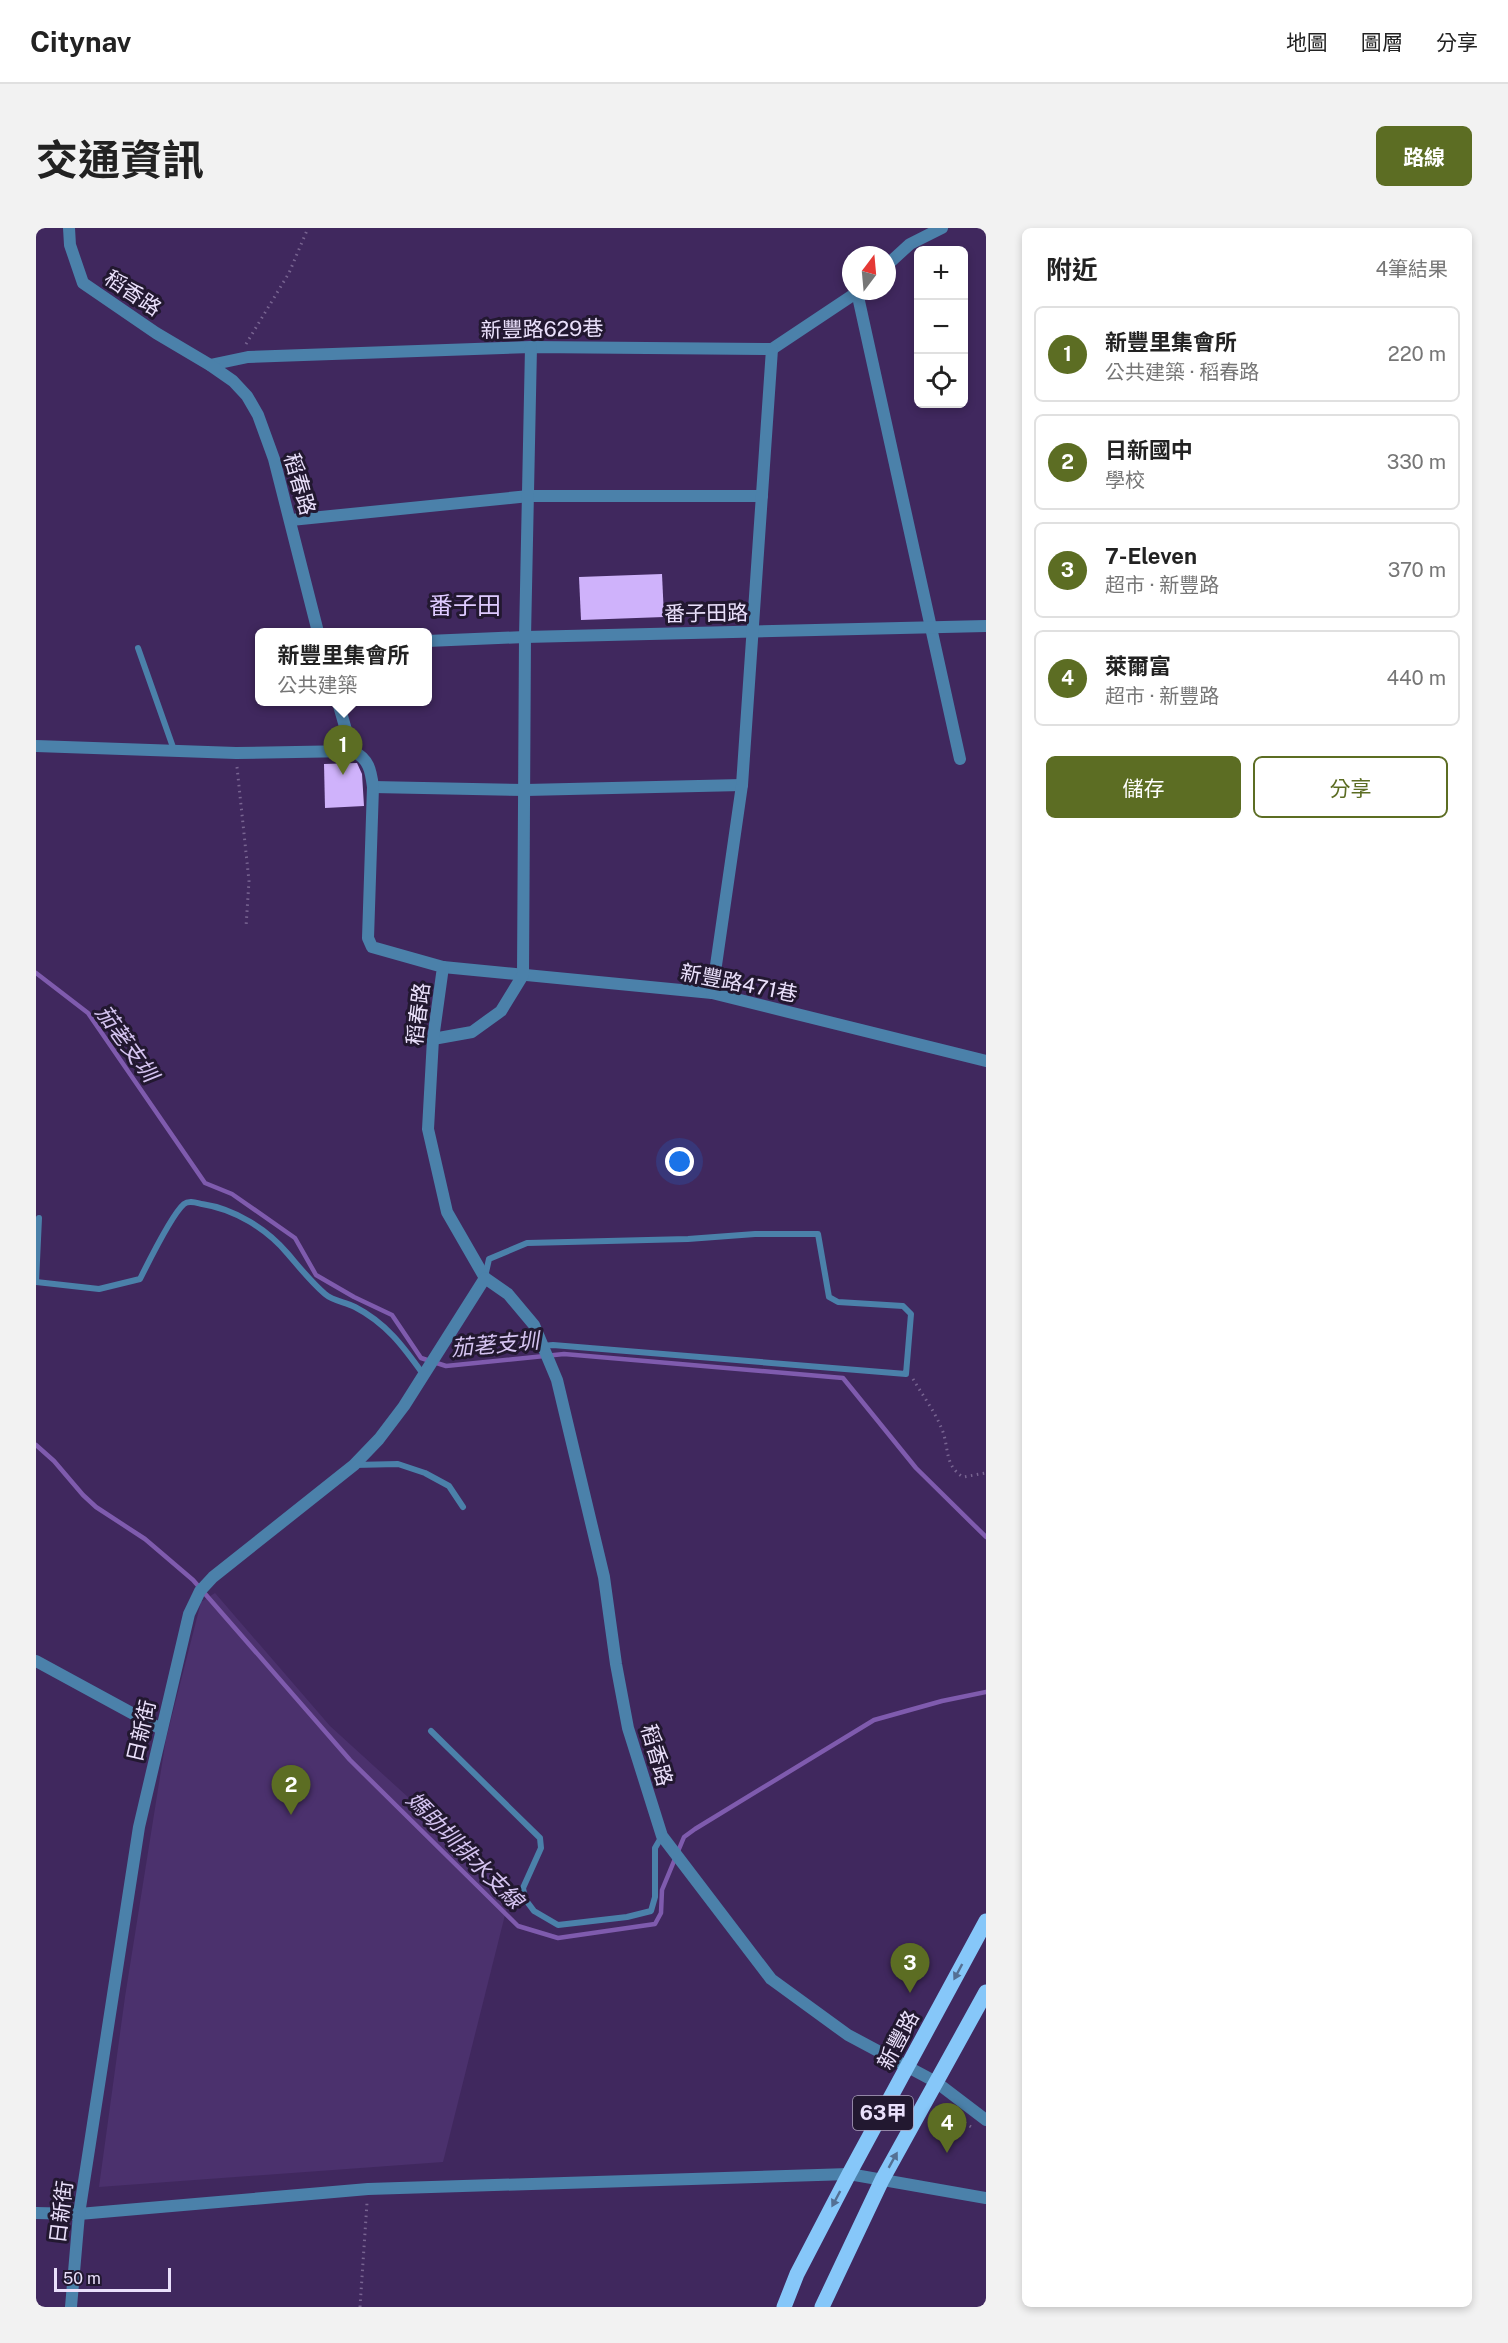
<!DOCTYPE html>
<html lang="zh-TW">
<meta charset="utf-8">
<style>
body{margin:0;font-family:"Public Sans","Noto Sans TC",sans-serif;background:#f2f2f2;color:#222}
.controls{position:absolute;right:18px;top:18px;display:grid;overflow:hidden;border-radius:9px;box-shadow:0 3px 9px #0003}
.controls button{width:54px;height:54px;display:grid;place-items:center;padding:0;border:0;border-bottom:2px solid #e0e0e0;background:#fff;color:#222;font:30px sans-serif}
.compass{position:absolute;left:806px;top:18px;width:54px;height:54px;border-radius:50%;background:#fff;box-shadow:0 3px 9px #0003;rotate:16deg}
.scale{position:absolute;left:18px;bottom:15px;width:117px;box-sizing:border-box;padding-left:6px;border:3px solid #eae0fb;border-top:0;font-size:16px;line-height:21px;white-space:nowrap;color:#eae0fb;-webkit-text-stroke:4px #221830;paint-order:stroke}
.you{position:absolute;left:644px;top:934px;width:21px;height:21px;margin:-15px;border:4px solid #fff;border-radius:50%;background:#1a73e8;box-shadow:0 0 0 9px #1a73e833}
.badge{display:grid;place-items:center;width:39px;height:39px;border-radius:50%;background:#5c6d23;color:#fff;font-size:20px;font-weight:700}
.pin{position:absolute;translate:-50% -50px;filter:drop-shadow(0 2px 3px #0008)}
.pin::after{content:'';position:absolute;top:32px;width:21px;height:18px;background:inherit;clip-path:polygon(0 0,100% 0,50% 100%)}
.popup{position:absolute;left:219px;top:400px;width:177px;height:78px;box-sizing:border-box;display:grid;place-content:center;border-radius:9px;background:#fff;filter:drop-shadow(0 2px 4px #0005);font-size:20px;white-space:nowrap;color:#767676}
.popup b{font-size:22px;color:#222}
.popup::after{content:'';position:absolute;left:50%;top:100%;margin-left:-12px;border:12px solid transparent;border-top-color:#fff}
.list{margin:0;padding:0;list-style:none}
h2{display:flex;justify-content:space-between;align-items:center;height:78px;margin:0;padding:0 24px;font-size:26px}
h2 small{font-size:20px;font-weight:400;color:#767676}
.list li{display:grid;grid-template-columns:39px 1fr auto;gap:18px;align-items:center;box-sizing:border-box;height:96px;margin:0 12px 12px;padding:0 12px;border:2px solid #e0e0e0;border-radius:9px}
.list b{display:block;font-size:22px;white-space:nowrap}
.list p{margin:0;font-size:20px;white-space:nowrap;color:#767676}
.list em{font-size:20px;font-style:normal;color:#767676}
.actions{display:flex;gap:12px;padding:18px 24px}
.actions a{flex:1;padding:14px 0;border:2px solid #5c6d23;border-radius:9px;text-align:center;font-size:21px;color:#5c6d23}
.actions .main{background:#5c6d23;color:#fff}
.icon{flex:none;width:33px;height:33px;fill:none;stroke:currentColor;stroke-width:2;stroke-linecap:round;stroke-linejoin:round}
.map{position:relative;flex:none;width:950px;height:2079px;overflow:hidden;border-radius:9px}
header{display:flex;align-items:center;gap:36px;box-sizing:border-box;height:84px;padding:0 30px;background:#fff;border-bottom:2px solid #e0e0e0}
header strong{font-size:28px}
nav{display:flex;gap:33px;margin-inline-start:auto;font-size:21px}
.intro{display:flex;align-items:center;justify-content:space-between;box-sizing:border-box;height:144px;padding:0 36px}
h1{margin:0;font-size:42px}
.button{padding:15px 27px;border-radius:9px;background:#5c6d23;color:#fff;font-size:21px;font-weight:700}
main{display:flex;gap:36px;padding:0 36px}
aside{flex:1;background:#fff;border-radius:9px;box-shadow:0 3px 9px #0003}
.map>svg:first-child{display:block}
.built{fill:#4b316d}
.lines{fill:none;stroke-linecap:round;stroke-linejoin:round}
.stream{stroke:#7f5bae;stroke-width:4.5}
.building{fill:#cfb2fb}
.path{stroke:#786491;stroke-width:3;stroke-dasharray:1.5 4.5;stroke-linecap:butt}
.service{stroke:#4b81aa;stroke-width:6}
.minor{stroke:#4b81aa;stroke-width:12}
.tertiary{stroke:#4b81aa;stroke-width:12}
.primary{stroke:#86c7f9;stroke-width:15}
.oneway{fill:#547094}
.labels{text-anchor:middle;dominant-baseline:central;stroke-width:6;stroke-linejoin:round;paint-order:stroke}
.shield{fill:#221830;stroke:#aea4be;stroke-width:1.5}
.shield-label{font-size:20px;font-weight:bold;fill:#eae0fb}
.street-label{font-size:21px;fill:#eae0fb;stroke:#221830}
.water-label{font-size:22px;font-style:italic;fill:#d5c4f1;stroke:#221830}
.quarter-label{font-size:24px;fill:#decaff;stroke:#221830}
</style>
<header>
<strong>Citynav</strong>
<nav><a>地圖</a><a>圖層</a><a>分享</a></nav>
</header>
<div class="intro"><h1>交通資訊</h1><a class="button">路線</a></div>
<main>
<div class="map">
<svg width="950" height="2079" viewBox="0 0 950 2079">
<rect width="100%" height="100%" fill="#40285e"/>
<polygon class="built" points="179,1365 294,1498 475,1663 407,1934 63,1959 89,1769 130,1511 165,1374"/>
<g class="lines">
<g class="stream">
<polyline points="0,745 52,785 169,955 196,966 259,1010 280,1047 318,1069 356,1087 385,1130 410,1138 528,1126 807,1150 880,1240 950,1309"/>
<polyline points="0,1217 18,1233 47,1267 60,1279 109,1311 157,1352 314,1532 482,1698 522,1710 619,1696 625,1685 626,1662 648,1609 659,1601 838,1492 906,1473 950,1464"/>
</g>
</g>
<g class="building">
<polygon points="626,346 628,389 545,392 543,349"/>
<polygon points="321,535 326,546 328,578 289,580 288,536"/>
</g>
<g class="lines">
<g class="path">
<polyline points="210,116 253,45 272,0"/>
<polyline points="201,539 213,653 210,699"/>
<path d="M877,1151c10,17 23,34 30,53 6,18 2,34 20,45l23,-4"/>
<polyline points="903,1879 937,1900"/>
<polyline points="324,2079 331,1975"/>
</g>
<g class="service">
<polyline points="102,420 138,522"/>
<polyline points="449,1049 453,1031 491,1015 652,1011 719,1006 782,1006 793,1069 802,1074 867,1078 875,1086 870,1146 517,1117 506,1118"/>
<path d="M0,1054l63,7 41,-10c8,-16 32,-65 44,-75 5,-4 13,-1 18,0 33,5 65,25 86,50 12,14 23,28 37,40 8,7 20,8 30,13 31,16 48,39 68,67"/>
<polyline points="0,1054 3,990"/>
<polyline points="318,1237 362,1236 389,1245 413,1258 427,1279"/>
<polyline points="395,1503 504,1610 505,1620 487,1660 489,1671 498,1683 522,1697 591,1689 615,1683 619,1669 619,1620 626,1608"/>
</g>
<g class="minor">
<polyline points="851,37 874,16 906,0"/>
<polyline points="821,64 924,531"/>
<polyline points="174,137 212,129 495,119 736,121 823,63"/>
<polyline points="255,292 493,268 726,268"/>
<polyline points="391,413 489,409 950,398"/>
<polyline points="0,518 200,525 316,523"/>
<polyline points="337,559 490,562 706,557"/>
<polyline points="407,739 676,765 950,833"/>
<polyline points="676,765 706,557 736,121"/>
<polyline points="397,811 436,804 465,783 487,747 489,409 495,119"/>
<polyline points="0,1433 125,1501"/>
<polyline points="0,1985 43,1986 332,1961 813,1946 950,1970"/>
</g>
<g class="tertiary">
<polyline points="33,0 34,17 47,55 120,105 174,137 197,153 211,168 222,187 238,231 282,404"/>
<path d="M302,474l14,49c17,7 19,20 21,36l-5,151 4,9 71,20 -10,72 -5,90 19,83 38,66 23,16 26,31 23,55 47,197 12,87 12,64 34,108 109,143 77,56 88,47 50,38"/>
<polyline points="35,2079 43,1986 103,1599 153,1386 164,1363 177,1349 318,1237 343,1211 368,1178 449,1050"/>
</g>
<g class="primary">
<polyline points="748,2079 761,2046 813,1946 950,1693"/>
<polyline points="786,2079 846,1952 950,1764"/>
</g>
</g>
<defs><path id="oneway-solid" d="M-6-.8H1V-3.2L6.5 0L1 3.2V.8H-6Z" transform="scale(1.5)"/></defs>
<g class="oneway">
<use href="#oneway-solid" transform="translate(922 1744) rotate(118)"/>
<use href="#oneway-solid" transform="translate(857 1932) rotate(-61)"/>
<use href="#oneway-solid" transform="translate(800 1971) rotate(118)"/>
</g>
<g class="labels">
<rect class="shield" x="817" y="1868" width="60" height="34" rx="4.5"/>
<g class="shield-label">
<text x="847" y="1885">63甲</text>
</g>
<g class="street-label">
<text transform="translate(97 65) rotate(34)">稻香路</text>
<text transform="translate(506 101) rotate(-1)">新豐路629巷</text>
<text transform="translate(264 256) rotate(74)">稻春路</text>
<text transform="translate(670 385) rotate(-1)">番子田路</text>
<text transform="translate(703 755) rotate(11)">新豐路471巷</text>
<text transform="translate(382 786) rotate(-83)">稻春路</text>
<text transform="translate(105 1503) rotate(-77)">日新街</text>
<text transform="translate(621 1527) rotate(74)">稻香路</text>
<text transform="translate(862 1812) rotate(-62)">新豐路</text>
<text transform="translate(25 1984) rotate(-83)">日新街</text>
</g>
<g class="water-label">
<text transform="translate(91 815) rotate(54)">茄荖支圳</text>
<text transform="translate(459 1116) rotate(-5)">茄荖支圳</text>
<text transform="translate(429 1622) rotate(45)">媽助圳排水支線</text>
</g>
<g class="quarter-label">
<text x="429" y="377">番子田</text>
</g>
</g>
</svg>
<div class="controls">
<button>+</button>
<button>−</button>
<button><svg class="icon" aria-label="locate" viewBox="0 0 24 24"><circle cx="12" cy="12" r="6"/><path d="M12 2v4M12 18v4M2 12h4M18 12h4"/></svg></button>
</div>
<svg class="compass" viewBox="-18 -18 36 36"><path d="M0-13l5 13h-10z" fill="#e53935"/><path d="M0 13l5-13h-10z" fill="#767676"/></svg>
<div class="scale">50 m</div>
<div class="you"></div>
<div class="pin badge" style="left:307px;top:547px">1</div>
<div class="popup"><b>新豐里集會所</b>公共建築</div>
<div class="pin badge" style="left:255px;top:1587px">2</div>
<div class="pin badge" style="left:874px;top:1765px">3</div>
<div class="pin badge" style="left:911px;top:1925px">4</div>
</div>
<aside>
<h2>附近<small>4筆結果</small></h2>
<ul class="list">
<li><span class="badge">1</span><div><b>新豐里集會所</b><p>公共建築 · 稻春路</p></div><em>220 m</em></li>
<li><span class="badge">2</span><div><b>日新國中</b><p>學校</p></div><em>330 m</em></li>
<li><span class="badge">3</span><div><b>7-Eleven</b><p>超市 · 新豐路</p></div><em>370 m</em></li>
<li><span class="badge">4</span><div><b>萊爾富</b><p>超市 · 新豐路</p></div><em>440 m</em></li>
</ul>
<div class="actions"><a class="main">儲存</a><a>分享</a></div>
</aside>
</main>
